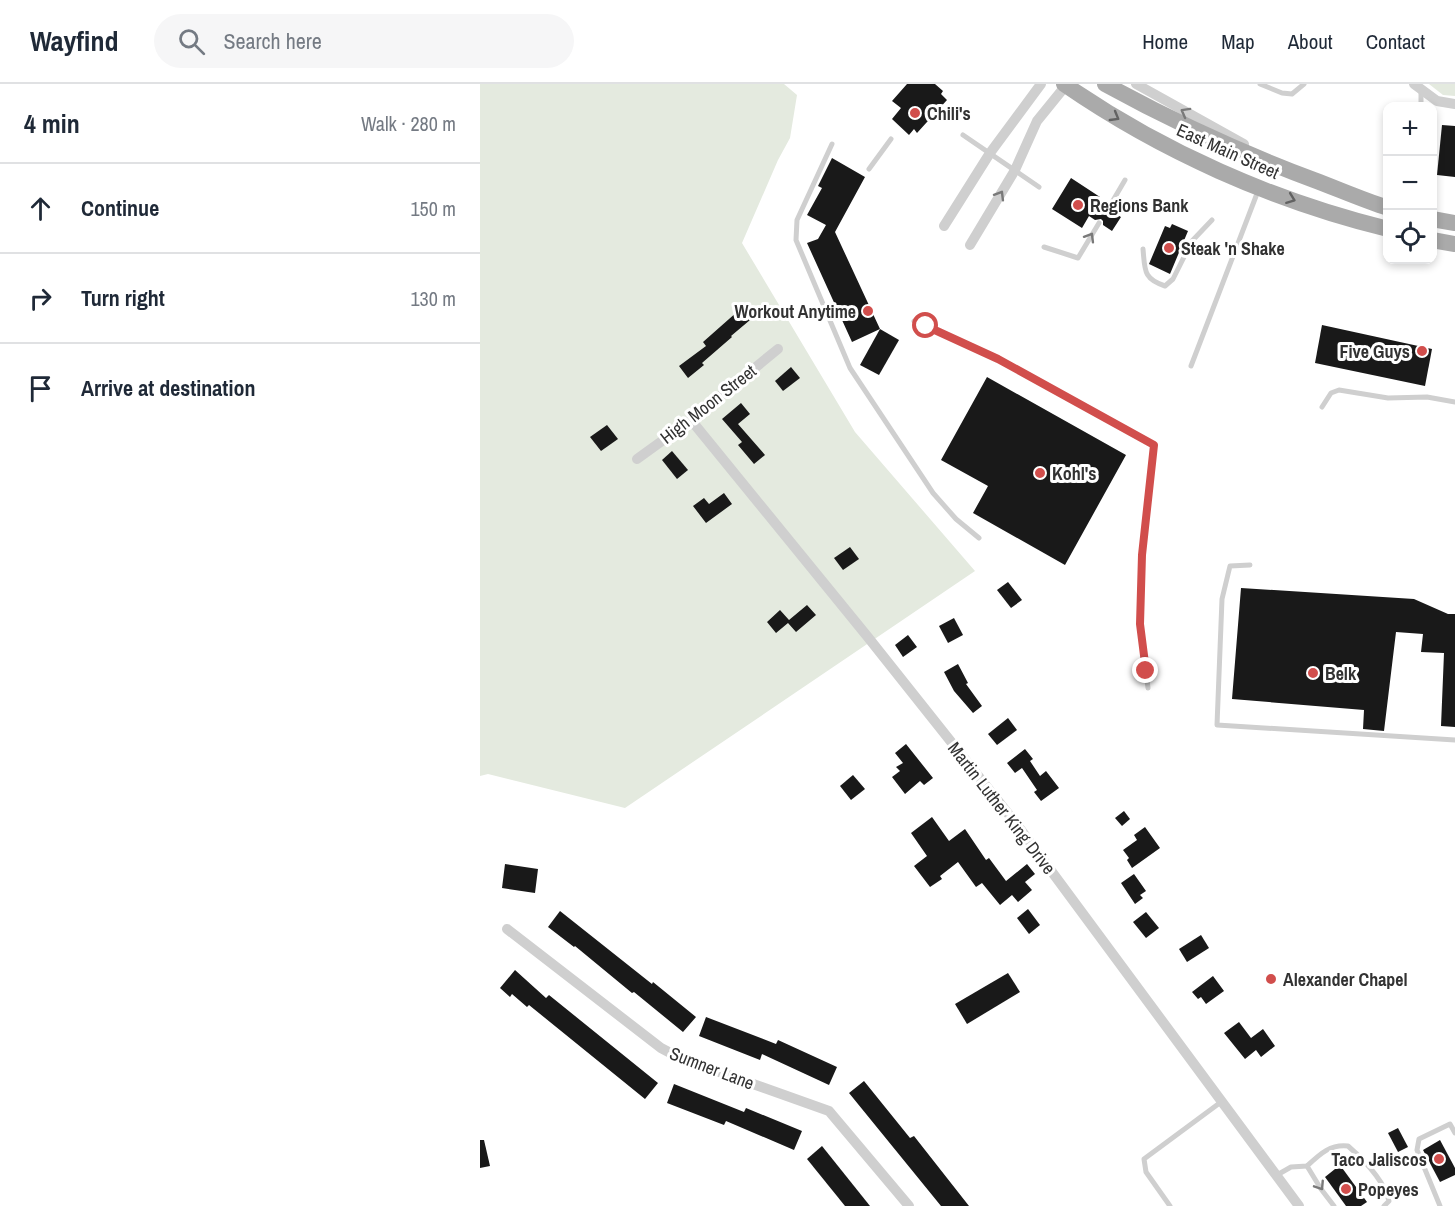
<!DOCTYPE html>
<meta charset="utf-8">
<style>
body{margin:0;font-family:"Archivo Narrow",sans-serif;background:#f6f6f7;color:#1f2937}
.controls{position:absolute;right:18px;top:18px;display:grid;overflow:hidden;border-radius:12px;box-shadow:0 3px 9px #0003}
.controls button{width:54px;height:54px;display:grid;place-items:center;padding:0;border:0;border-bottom:2px solid #e0e1e3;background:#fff;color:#1f2937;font:30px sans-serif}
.stop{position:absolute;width:18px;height:18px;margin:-14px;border:4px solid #d14e4c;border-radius:50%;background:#fff}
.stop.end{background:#d14e4c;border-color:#fff;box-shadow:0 2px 6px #0008}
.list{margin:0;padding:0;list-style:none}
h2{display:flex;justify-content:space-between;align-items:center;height:78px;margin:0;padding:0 24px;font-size:26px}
h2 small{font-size:20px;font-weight:400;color:#747a83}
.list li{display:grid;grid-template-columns:39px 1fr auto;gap:18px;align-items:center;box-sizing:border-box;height:90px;padding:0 24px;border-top:2px solid #e0e1e3}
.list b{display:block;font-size:22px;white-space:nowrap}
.list em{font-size:20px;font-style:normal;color:#747a83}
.icon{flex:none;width:33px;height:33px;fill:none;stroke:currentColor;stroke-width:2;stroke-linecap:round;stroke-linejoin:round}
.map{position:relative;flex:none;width:975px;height:1122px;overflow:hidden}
header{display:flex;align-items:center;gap:36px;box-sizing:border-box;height:84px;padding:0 30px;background:#fff;border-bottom:2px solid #e0e1e3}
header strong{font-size:28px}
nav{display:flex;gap:33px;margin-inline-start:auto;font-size:21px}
.search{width:420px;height:54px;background:#f6f6f7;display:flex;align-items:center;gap:15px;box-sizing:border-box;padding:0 21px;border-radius:33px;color:#747a83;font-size:22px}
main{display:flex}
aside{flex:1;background:#fff}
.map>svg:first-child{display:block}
.green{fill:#e4eadf}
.building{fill:#191919}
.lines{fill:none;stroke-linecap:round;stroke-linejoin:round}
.lane{stroke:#cfcfcf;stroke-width:5}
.street{stroke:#cfcfcf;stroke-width:10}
.primary{stroke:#aaa;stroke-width:16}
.oneway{stroke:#797979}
.oneway2{stroke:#626262}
.route{stroke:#d14e4c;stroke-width:8}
.poi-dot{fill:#d14e4c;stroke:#fff;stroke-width:2}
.labels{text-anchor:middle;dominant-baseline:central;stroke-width:6;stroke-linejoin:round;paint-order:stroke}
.poi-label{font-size:18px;font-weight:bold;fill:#323232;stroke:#fff;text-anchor:start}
.street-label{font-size:18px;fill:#323232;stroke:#fff}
</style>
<header>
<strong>Wayfind</strong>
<div class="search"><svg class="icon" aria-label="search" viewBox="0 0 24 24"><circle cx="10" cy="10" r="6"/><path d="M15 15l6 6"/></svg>Search here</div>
<nav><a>Home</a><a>Map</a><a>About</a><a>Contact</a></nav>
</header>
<main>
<aside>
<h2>4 min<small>Walk · 280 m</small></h2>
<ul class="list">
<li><svg class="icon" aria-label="ahead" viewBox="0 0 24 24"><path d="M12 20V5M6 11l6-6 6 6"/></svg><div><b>Continue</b></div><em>150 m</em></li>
<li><svg class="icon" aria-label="right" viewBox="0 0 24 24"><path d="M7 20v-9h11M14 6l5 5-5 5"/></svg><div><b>Turn right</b></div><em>130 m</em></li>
<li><svg class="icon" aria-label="arrive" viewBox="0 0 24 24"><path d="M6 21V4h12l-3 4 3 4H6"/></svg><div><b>Arrive at destination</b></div></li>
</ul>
</aside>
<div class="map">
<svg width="975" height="1122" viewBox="0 0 975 1122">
<rect width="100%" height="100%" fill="#fff"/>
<g class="green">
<polygon points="0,0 304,0 317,11 310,54 298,76 262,159 375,348 495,487 145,724 8,690 0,692"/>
<polygon points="949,0 975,0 975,12 963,11"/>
</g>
<g class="building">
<polygon points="427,0 455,0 463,7 461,10 467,16 437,49 434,45 429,51 412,35 421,24 412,17"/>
<polygon points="962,41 975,42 975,93 957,91"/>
<polygon points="352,74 385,93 355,148 400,245 372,258 327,159 338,155 346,141 327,131 342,104 338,102"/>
<polygon points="591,94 620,113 616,118 624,122 625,129 629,130 632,128 641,133 632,147 623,141 623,137 621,135 615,136 609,132 602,144 572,125"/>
<polygon points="692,140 708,147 690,190 669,180 685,142 690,144"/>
<polygon points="266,220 276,231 251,252 252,253 222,279 224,281 208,294 199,282 226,262 223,258"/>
<polygon points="842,241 952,265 945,302 835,279"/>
<polygon points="400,245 419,256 399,291 380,281"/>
<polygon points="311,283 320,294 303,307 295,297"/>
<polygon points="507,293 646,371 585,481 493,429 508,402 461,376"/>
<polygon points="261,319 270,330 258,340 285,371 274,380 258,361 262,358 242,335"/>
<polygon points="127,341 138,355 121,367 110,353"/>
<polygon points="192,367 208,386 197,395 182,376"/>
<polygon points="244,409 252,420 226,439 213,422 224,414 229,420"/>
<polygon points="370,463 379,475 363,486 354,474"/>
<polygon points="528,498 542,516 531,524 517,506"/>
<polygon points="761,504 934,515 968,530 975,530 975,643 961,642 964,569 941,568 943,550 916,548 904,647 883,645 884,626 752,615"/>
<polygon points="327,521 336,531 316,548 308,539 296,549 287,538 300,526 309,536"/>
<polygon points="474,534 483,551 468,559 459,542"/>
<polygon points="428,551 437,563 423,573 415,561"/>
<polygon points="478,580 488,599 486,600 502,622 493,629 474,607 464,588"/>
<polygon points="528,634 537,646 517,661 508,650"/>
<polygon points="426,660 453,694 444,701 440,697 425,710 412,693 420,687 416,683 423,679 415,669"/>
<polygon points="545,665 553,675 550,677 560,692 566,687 579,704 561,717 554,708 557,706 542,684 535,689 527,679"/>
<polygon points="373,691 385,705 371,716 360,702"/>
<polygon points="644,727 650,735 642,742 635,734"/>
<polygon points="452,733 469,757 485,745 506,776 509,774 526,797 547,780 555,790 545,798 552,806 538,818 532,811 520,821 502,799 496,803 478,778 460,792 462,795 450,803 434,782 447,772 431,749"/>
<polygon points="665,743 680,764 652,784 647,776 649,774 643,766 657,756 654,751"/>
<polygon points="25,780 58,785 55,809 22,804"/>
<polygon points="654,790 666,807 660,811 663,814 655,820 641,799"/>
<polygon points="548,825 560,841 549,850 537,834"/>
<polygon points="80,827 172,900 173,898 216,933 203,948 154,908 152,909 95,862 94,863 68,843"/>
<polygon points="666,828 679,844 666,854 653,838"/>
<polygon points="721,851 729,864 707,878 699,865"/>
<polygon points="35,886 66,914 69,911 178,999 165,1015 49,921 47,923 32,910 30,913 20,904"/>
<polygon points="528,889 540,908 487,940 475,920"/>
<polygon points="733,892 744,907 726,920 721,913 718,915 712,908"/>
<polygon points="226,933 296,960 298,956 357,983 349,1001 282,970 280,976 219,952"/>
<polygon points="759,938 771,954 783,945 795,962 781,973 776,966 765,975 744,949"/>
<polygon points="384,997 430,1054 434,1052 489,1122 461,1122 369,1009"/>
<polygon points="194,1000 264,1028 266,1024 322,1047 314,1066 246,1037 244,1041 187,1019"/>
<polygon points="918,1044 928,1063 918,1068 908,1049"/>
<polygon points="0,1056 4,1056 10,1082 0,1084"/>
<polygon points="960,1056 975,1084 975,1091 960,1098 943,1066"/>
<polygon points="342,1062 390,1122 365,1122 327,1075"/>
<polygon points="860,1081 887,1118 881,1122 866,1122 845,1093"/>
</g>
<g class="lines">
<g class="lane">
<polyline points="780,0 802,9 812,10 824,0"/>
<polyline points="941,22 941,6"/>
<polyline points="483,51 559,103"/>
<polyline points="352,60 317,136 316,156 370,284 453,409 476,435 499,454"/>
<polyline points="389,85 411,55"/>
<polyline points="628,125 645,96"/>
<polyline points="564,163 598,174 619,139"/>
<path d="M663,165c2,21 0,30 22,37l8,-7 19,-38 20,-21"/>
<polyline points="434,237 518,275 674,361 662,470 660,540 668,604"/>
<polyline points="711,282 778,107"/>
<polyline points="842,323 851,309 859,306 908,314 947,313 975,318"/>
<polyline points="770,481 750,482 742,515 737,641 975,656"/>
<polyline points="827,1082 841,1105 854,1122"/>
<path d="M797,1091l14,-8 16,-1c13,-12 23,-22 41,-20 16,14 36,34 41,55l-5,5"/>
<polyline points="690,1122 666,1088 664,1075 741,1018"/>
<polyline points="960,1122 937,1066 939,1055 970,1040 975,1049"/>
</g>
<g class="street">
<polyline points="656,0 764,60"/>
<polyline points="934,0 957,17 975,20"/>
<polyline points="464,142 510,69 561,0"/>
<polyline points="490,161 535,86 557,37 587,0"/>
<polyline points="211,336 387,552 538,742 819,1122"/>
<polyline points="157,375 211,336 298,265"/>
<polyline points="27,845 181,964 200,974 349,1027 429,1122"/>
</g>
<g class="primary">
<path d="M584,0c97,67 209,117 324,145"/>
<path d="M625,0c67,37 137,69 209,96 24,9 49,20 74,28"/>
<polyline points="952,135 975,139"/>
<polyline points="952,156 975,160"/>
</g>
</g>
<defs><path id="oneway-chevron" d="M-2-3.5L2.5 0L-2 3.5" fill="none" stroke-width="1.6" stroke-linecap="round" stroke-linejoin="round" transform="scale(1.5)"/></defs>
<g class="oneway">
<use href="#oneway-chevron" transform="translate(705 28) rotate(-151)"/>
<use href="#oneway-chevron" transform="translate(520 111) rotate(-59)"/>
<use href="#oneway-chevron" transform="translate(610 153) rotate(-59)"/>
<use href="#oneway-chevron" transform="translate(840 1102) rotate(57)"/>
</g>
<g class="oneway2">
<use href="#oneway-chevron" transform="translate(635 33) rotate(30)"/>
<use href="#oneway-chevron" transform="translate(811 115) rotate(21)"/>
</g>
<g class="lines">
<polyline class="route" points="446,242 518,275 674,361 662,471 660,540 666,587"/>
</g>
<g class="poi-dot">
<circle cx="435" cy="29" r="6"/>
<circle cx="598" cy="121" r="6"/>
<circle cx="689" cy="164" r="6"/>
<circle cx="388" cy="227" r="6"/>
<circle cx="942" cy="267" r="6"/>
<circle cx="560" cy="389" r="6"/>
<circle cx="833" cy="589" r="6"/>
<circle cx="791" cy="895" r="6"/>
<circle cx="959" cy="1075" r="6"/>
<circle cx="866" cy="1105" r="6"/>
</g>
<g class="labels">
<g class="poi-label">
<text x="447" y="29">Chili's</text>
<text x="610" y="121">Regions Bank</text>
<text x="701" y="164">Steak 'n Shake</text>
<text x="376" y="227" text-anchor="end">Workout Anytime</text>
<text x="930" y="267" text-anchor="end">Five Guys</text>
<text x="572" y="389">Kohl's</text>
<text x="845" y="589">Belk</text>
<text x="803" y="895">Alexander Chapel</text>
<text x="947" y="1075" text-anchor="end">Taco Jaliscos</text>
<text x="878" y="1105">Popeyes</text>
</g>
<g class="street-label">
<text transform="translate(748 67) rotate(24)">East Main Street</text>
<text transform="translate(228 320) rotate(-38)">High Moon Street</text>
<text transform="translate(522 724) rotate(52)">Martin Luther King Drive</text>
<text transform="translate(232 984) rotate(21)">Sumner Lane</text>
</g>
</g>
</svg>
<div class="controls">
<button>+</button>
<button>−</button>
<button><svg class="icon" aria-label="locate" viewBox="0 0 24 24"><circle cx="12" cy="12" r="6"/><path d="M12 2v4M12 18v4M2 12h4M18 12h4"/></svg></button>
</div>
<div class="stop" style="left:446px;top:242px"></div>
<div class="stop end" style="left:666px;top:587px"></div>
</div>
</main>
